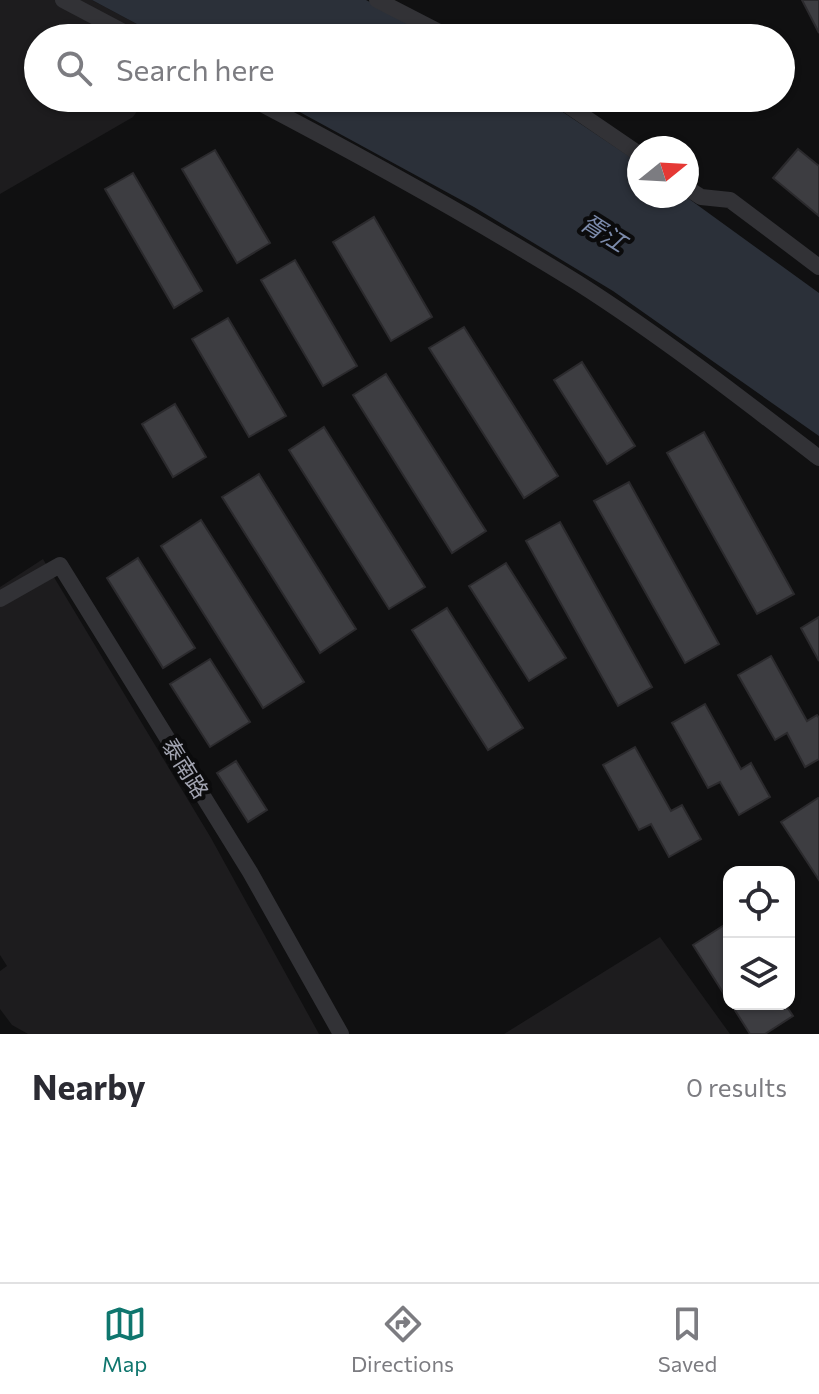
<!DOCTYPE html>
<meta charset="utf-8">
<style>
body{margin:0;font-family:Commissioner,"Noto Sans SC",sans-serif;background:#f7f7f7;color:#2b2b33}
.controls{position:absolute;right:24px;bottom:24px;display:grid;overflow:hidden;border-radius:16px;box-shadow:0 2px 6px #0004}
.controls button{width:72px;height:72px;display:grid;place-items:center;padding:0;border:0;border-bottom:2px solid #e1e1e2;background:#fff;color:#2b2b33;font:40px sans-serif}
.compass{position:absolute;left:627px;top:136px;width:72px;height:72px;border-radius:50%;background:#fff;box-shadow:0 2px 6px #0004;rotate:72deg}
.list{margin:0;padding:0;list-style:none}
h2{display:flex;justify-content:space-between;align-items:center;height:104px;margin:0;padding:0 32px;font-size:34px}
h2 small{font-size:26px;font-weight:400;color:#7c7c81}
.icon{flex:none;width:44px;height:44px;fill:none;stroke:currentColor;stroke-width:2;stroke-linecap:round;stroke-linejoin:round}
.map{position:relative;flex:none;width:819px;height:1034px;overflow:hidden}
.search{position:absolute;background:#fff;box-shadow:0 2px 6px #0004;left:24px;right:24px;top:24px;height:88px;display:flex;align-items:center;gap:20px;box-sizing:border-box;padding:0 28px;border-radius:44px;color:#7c7c81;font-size:30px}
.sheet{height:248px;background:#fff}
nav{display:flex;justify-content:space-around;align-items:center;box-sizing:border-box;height:112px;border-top:2px solid #e1e1e2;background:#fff;font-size:22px;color:#7c7c81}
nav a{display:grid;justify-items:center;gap:4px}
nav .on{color:#0f766e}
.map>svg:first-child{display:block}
.built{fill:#1d1c1e}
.water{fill:#2b3039}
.building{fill:#3d3d41;stroke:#2b2a2d;stroke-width:2}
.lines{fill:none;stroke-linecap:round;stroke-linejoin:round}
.minor{stroke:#323236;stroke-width:16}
.labels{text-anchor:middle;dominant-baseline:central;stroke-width:8;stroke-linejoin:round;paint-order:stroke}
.street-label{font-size:22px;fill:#a2a4b1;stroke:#0b0b0c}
.water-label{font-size:24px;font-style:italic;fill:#7b8aaa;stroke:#0b0b0c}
</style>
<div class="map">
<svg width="819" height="1034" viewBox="0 0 819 1034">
<rect width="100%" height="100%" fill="#101011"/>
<g class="built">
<polygon points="0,0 92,0 163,38 38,38 38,98 146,98 133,117 0,194"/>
<polygon points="43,559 211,838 319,1034 28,1034 12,1025 0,1009 0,971 7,966 0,955 0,587"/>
<polygon points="660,937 730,1034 504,1034"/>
</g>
<g class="water">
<polygon points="92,0 366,0 439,38 163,38"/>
<polygon points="274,98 542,98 639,163 639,196 685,196 819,293 819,436 613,291 474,207"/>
</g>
<g class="building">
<polygon points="802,0 819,0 819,33"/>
<polygon points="798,149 819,166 819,216 773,178"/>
<polygon points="215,150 270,243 237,263 182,169"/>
<polygon points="133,173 202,291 174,308 105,189"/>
<polygon points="374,217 432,317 391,341 333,242"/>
<polygon points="295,260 357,366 323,386 261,280"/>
<polygon points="228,318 286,416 249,437 192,339"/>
<polygon points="464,327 558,476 524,498 429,348"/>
<polygon points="582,362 635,446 607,464 554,380"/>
<polygon points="386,374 486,531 452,553 353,395"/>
<polygon points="175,404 206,457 173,477 142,424"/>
<polygon points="324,427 425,587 389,609 289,450"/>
<polygon points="704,432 794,594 757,614 667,453"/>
<polygon points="259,474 356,629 320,653 222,497"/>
<polygon points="629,482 719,644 685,663 594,501"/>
<polygon points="201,520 304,682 263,708 161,546"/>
<polygon points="560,522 652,687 618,706 526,541"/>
<polygon points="138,558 195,648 163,668 107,578"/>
<polygon points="506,563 566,658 529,681 469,586"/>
<polygon points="447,608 523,728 488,750 412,630"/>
<polygon points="819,617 819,661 801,628"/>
<polygon points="771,656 807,721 817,715 819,718 819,759 805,767 787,733 775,740 738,675"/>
<polygon points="210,659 250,722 210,747 170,684"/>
<polygon points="705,704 741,769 751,763 770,797 739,815 720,782 708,788 672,723"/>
<polygon points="635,747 671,811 682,805 701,839 669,857 651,824 639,830 603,765"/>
<polygon points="236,761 267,810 248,822 217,773"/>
<polygon points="818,798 819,799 819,880 781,822"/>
<polygon points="729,922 729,1002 693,945"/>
<polygon points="731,1004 785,1004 793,1016 765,1034 750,1034"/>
</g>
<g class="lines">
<g class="minor">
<polyline points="63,0 135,38"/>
<polyline points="377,0 451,38"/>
<path d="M250,98c111,58 221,119 328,185 83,53 163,115 241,175"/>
<polyline points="557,98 639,154"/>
<polyline points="687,188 701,197 730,200 819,267"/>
<polyline points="0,599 60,565 250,872 341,1034"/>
</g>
</g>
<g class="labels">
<g class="street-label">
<text transform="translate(186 768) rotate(58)">泰南路</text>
</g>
<g class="water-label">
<text transform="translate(604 232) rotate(32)">胥江</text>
</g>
</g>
</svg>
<div class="controls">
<button><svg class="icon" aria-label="locate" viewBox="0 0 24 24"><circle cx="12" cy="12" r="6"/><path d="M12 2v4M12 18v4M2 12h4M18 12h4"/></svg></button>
<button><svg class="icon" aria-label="layers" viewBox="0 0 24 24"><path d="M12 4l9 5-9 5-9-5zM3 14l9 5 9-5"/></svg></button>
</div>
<svg class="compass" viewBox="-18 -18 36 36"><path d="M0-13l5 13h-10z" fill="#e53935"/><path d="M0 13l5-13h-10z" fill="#7c7c81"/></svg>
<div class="search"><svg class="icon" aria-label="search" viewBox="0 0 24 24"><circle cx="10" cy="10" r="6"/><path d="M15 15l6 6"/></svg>Search here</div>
</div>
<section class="sheet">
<h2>Nearby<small>0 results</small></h2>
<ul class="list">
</ul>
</section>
<nav>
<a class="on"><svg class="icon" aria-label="map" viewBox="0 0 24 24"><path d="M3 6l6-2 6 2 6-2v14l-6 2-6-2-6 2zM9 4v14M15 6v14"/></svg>Map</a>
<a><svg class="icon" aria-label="directions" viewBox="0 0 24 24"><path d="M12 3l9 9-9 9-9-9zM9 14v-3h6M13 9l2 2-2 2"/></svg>Directions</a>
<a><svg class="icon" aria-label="saved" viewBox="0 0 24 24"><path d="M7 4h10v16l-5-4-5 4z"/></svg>Saved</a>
</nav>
